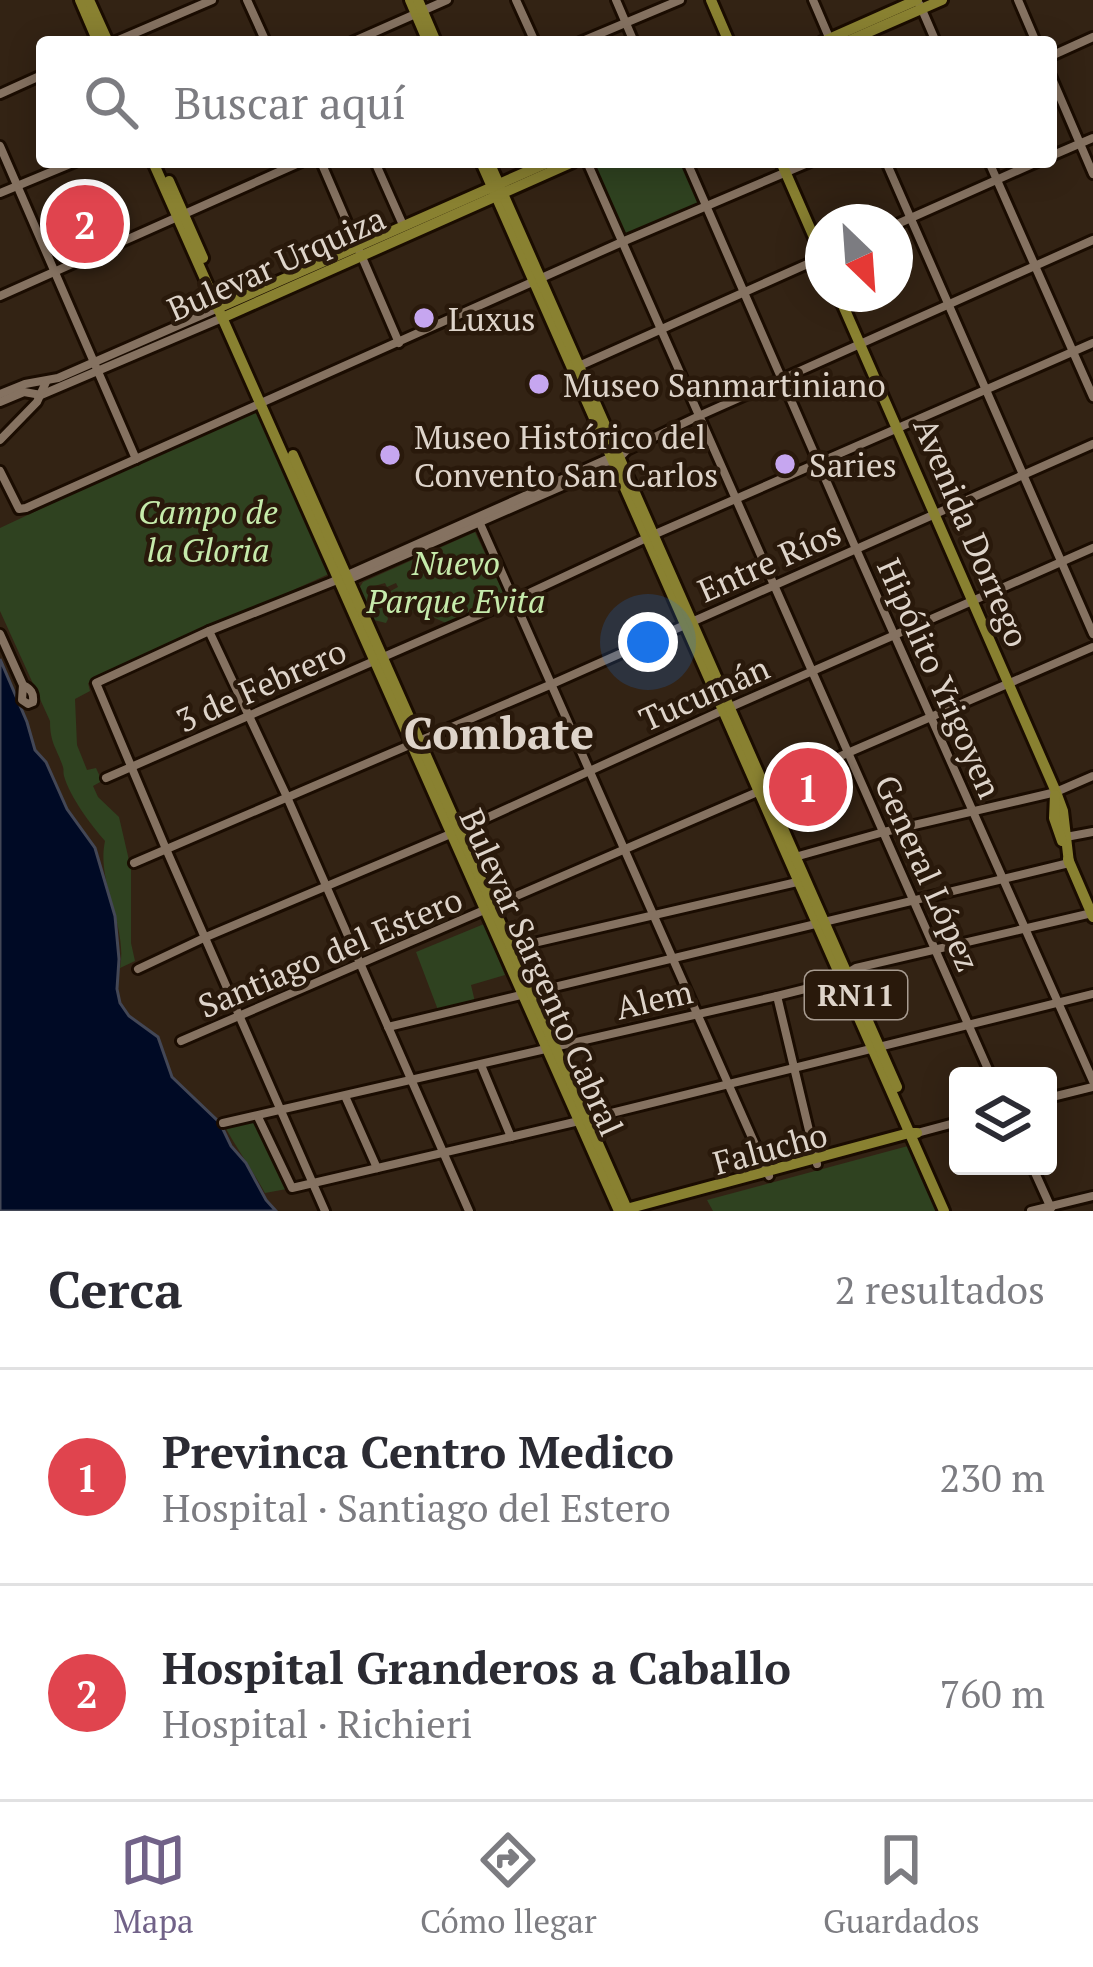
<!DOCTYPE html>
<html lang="es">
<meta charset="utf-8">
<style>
body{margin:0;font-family:"PT Serif",serif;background:#f7f7f7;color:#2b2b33}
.controls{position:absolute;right:36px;bottom:36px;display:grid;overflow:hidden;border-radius:12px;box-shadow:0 6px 30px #0003}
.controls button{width:108px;height:108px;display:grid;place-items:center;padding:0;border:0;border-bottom:3px solid #e1e1e2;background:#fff;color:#2b2b33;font:60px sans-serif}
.compass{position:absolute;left:805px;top:204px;width:108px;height:108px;border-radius:50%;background:#fff;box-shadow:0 6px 30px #0003;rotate:155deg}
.you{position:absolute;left:648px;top:642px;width:42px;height:42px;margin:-30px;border:9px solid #fff;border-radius:50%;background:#1a73e8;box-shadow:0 0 0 18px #1a73e833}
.badge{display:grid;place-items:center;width:78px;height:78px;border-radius:50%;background:#716288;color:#fff;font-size:39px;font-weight:700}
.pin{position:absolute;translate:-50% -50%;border:6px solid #fff;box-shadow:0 3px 12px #0006}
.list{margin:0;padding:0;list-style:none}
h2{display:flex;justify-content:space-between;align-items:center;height:156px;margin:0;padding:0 48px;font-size:51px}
h2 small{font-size:39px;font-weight:400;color:#7c7c81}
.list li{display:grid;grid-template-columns:78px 1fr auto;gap:36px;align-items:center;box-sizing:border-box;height:216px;padding:0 48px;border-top:3px solid #e1e1e2}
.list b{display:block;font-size:45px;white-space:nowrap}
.list p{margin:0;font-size:39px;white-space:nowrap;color:#7c7c81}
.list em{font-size:39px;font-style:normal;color:#7c7c81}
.icon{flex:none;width:66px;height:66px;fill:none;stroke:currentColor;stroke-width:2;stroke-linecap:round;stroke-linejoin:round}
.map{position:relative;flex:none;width:1093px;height:1211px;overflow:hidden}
.search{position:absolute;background:#fff;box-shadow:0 6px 30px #0003;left:36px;right:36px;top:36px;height:132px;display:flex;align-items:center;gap:30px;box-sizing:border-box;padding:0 42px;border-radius:12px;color:#7c7c81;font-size:45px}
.sheet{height:588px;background:#fff}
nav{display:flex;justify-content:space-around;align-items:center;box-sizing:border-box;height:168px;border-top:3px solid #e1e1e2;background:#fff;font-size:33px;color:#7c7c81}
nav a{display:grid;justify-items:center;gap:6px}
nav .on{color:#716288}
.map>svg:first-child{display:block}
.green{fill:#2f4220}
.water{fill:#000a25;stroke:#434756;stroke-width:3}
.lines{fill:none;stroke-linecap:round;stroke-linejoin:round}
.minor-casing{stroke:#1a0c01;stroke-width:14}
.major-casing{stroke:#1a0c01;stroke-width:16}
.minor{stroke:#857261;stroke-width:8}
.major{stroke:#898131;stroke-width:10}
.poi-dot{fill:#c6a6f0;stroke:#29190b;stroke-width:4.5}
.labels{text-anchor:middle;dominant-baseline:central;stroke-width:9;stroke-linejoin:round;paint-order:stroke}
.shield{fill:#29190b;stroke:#a89c91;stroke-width:3}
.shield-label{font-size:30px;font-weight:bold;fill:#ded4ca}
.street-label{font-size:33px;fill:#ded4ca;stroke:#29190b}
.poi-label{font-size:33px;fill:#ded4ca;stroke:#29190b;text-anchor:start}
.park-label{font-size:33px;font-style:italic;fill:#c6ebab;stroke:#29190b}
.district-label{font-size:45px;font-weight:bold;fill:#ded4ca;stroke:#29190b}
</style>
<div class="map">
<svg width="1093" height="1211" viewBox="0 0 1093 1211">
<rect width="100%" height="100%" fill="#332314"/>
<g class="green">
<polygon points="587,162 687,162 707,207 622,242"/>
<path d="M255,408l76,165 -243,110 2,8 -15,8 2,46 10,25 9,-2 6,13 -9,5 5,11 21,20 12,52v74l4,18 -15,7c8,-43 -24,-85 -15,-127 -14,-16 -35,-44 -41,-65 -1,-3 0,-6 -1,-9 -6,-19 -13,-23 -13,-46l-50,-110v-83z"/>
<polygon points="475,532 504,594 504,600 448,624 426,614 394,608 387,593 398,587 396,583 387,587 385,583 371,587 370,593 376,607 383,604 388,619 386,623 370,619 358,590 363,582"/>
<polygon points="484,924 505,975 471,985 475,1002 438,1010 416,952"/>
<path d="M258,1117l34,71 -27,5c-13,-24 -29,-45 -42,-70z"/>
<polygon points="908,1146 937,1211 713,1211 707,1200"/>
</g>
<polygon class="water" points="0,659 27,722 35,750 46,762 67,809 95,848 115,916 119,959 117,989 120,1003 129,1016 158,1037 172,1077 220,1123 231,1146 246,1163 266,1200 276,1211 0,1211"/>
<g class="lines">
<g class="minor-casing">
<g id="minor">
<polyline points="247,0 266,42"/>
<polyline points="516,0 535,42"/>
<polyline points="616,0 634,42"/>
<polyline points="813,0 831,42"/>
<polyline points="1018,0 1036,42"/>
<polyline points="920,5 936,42"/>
<polyline points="114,42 212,0"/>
<polyline points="352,42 447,0"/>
<polyline points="580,42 680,0"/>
<polyline points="1051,56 1093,37"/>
<polyline points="1051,76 1093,174"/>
<polyline points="0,94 42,75"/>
<polyline points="0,146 136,459"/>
<polyline points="1051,156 1093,138"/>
<polyline points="321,162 399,343"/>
<polyline points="375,162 403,225"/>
<polyline points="587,162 991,1076"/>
<polyline points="687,162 856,549 1093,1081"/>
<polyline points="886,162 1093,634"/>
<polyline points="989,162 1093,397"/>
<polyline points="0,193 75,162"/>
<polyline points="895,225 1037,162"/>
<polyline points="0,296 301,162"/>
<polyline points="579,366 823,257"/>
<polyline points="0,394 25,384 58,378 218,308"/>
<polyline points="0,402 24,392 41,395 222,318"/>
<polyline points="0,440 37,402 46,382"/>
<polyline points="0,471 19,509 26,508 622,242 810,162"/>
<polyline points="478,519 769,1176"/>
<polyline points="345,581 613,464 627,450 701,415 1093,240"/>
<polyline points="209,631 287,797 469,1211"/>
<path d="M0,634l23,51 -1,15 6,4 5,-2c1,-9 -2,-13 -10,-17"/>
<polyline points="106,778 514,600 653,535 1093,343"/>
<polyline points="1066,837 1093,832"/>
<polyline points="795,857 884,832 1056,792 1093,776"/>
<polyline points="134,863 552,684 1093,444"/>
<polyline points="512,948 797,882"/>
<polyline points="138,969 206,937 460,830 717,713 1093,548"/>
<polyline points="777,996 817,1164"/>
<polyline points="388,1027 1069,863"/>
<polyline points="181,1041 1093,647"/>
<polyline points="481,1065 511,1137"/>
<polyline points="345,1096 377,1168"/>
<polyline points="1048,1098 1093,1087"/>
<polyline points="258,1117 292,1188 579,1121 1093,994"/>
<polyline points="223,1123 777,996 833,982 856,968 1092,913"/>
<polyline points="917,1133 958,1122"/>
<polyline points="1032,1166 1051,1208"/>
<polyline points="325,1211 166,849 96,683 209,631 332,582 612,457"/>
<polyline points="1031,1211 1093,1196"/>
</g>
</g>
<g class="major-casing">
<g id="major">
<polyline points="80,0 98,42"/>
<polyline points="89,0 108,42"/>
<polyline points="410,0 428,42"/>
<polyline points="418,0 436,42"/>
<polyline points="711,0 729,42"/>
<polyline points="822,42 917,0"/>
<polyline points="846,42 942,0"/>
<polyline points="153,162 619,1211 909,1133 917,1133"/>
<polyline points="481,162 944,1211"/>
<polyline points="489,162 897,1087"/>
<polyline points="781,162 823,258"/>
<polyline points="169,181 203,258"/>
<polyline points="838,294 1056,792 1063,811 1069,863"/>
<polyline points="218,308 549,162"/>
<polyline points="222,318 573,162"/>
<polyline points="293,455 627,1209"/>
<polyline points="1055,795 1054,818 1062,841"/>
<polyline points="1068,859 1093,917"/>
</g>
</g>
<use href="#minor" class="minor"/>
<use href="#major" class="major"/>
</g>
<g class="poi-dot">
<circle cx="424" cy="318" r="12"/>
<circle cx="539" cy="384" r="12"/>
<circle cx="390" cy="455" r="12"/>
<circle cx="785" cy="464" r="12"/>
</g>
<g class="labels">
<rect class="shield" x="805" y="971" width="102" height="48" rx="9"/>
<g class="shield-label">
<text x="856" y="995">RN11</text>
</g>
<g class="street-label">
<text transform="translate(276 263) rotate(-24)">Bulevar Urquiza</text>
<text transform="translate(972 532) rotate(67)">Avenida Dorrego</text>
<text transform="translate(769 561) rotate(-24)">Entre Ríos</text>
<text transform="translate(940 678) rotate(66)">Hipólito Yrigoyen</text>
<text transform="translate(261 685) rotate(-24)">3 de Febrero</text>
<text transform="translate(704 693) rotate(-24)">Tucumán</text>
<text transform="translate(928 873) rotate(66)">General López</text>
<text transform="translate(330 952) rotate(-23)">Santiago del Estero</text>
<text transform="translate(542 972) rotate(66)">Bulevar Sargento Cabral</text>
<text transform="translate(654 999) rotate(-13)">Alem</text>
<text transform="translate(770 1148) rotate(-15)">Falucho</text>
</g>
<g class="poi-label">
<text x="448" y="318">Luxus</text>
<text x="563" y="384">Museo Sanmartiniano</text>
<text x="414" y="436">Museo Histórico del<tspan x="414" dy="38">Convento San Carlos</tspan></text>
<text x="809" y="464">Saries</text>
</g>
<g class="park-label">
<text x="208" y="511">Campo de<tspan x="208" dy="38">la Gloria</tspan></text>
<text x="456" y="562">Nuevo<tspan x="456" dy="38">Parque Evita</tspan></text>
</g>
<g class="district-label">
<text x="499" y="732">Combate</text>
</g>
</g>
</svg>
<div class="controls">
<button><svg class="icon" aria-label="layers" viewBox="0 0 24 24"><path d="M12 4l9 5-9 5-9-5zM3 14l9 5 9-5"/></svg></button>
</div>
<svg class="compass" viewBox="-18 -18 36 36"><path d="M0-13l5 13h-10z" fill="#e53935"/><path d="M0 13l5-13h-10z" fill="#7c7c81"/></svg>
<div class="you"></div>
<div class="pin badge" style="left:808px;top:787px;background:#e0444e">1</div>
<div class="pin badge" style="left:85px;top:224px;background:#e0444e">2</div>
<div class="search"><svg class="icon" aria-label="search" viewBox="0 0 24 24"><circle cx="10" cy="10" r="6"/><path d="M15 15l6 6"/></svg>Buscar aquí</div>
</div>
<section class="sheet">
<h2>Cerca<small>2 resultados</small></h2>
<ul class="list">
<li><span class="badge" style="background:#e0444e">1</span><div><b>Previnca Centro Medico</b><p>Hospital · Santiago del Estero</p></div><em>230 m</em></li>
<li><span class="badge" style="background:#e0444e">2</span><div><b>Hospital Granderos a Caballo</b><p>Hospital · Richieri</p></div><em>760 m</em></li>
</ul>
</section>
<nav>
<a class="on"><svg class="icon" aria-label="map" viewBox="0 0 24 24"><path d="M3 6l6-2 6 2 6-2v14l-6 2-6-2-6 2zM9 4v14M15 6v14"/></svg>Mapa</a>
<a><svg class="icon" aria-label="directions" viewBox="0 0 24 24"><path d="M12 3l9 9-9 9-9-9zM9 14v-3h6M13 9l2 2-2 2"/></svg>Cómo llegar</a>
<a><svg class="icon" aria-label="saved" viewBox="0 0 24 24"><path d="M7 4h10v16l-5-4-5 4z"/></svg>Guardados</a>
</nav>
